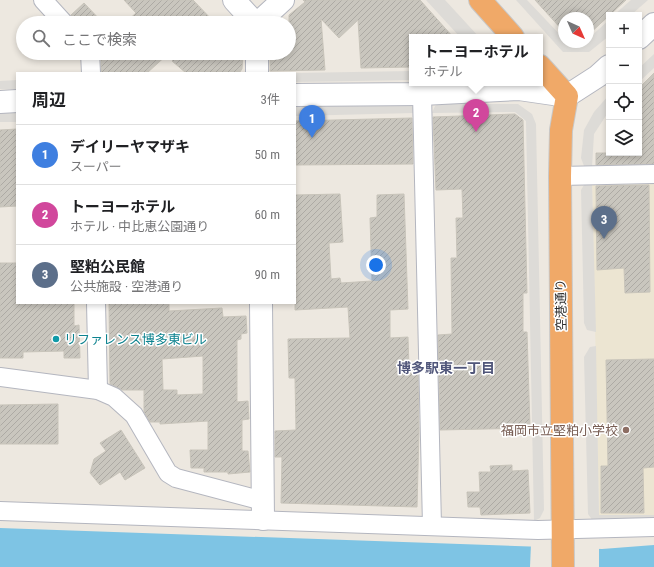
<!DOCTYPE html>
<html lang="ja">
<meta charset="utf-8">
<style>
body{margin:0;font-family:"Roboto Condensed","Noto Sans JP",sans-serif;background:#f6f6f6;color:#202124}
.controls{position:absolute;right:12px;top:12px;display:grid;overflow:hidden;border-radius:0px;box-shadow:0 2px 6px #0003}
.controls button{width:36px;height:36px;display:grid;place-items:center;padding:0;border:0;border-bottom:1px solid #e0e0e0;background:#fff;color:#202124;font:20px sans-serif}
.compass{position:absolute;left:558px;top:12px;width:36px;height:36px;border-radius:50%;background:#fff;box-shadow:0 2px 6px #0003;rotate:135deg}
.you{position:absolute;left:376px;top:265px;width:14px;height:14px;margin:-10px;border:3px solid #fff;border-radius:50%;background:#1a73e8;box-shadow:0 0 0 6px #1a73e833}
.badge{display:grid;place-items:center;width:26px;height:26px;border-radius:50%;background:#111827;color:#fff;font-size:13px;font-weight:700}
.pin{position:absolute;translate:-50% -33px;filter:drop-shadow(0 1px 2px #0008)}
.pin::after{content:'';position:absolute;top:21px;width:14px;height:12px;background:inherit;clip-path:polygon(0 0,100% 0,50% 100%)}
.popup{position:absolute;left:409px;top:34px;width:134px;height:52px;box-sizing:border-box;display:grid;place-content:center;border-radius:0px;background:#fff;filter:drop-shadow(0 1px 3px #0005);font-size:13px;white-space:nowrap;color:#757577}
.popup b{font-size:15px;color:#202124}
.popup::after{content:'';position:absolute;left:50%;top:100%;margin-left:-8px;border:8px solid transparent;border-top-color:#fff}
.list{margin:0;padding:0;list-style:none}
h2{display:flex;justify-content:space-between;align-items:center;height:52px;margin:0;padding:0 16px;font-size:17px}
h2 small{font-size:13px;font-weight:400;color:#757577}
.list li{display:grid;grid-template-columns:26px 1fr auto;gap:12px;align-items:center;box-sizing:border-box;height:60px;padding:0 16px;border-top:1px solid #e0e0e0}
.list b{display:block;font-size:15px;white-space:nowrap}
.list p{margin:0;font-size:13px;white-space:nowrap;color:#757577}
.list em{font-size:13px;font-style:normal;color:#757577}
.icon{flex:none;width:22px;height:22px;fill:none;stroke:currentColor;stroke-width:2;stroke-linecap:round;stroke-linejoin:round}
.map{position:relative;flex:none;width:654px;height:567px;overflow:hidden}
.search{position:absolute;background:#fff;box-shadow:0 2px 6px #0003;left:16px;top:16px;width:280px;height:44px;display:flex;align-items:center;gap:10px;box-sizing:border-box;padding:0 14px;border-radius:22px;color:#757577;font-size:15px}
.panel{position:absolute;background:#fff;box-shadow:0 2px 6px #0003;left:16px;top:72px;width:280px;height:232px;border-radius:0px}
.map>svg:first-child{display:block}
.education{fill:#ece5d2}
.plaza{fill:#dddbd7}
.water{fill:#7ec4e4}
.pier{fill:#ede8e0}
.building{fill:url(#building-hatch);stroke:#c8c4ba;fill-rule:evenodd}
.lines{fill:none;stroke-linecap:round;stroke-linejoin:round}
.street-casing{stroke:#b4b6bf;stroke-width:20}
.secondary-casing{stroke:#b4b6bf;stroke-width:24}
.highway-casing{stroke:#c8c8c8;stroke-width:24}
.street{stroke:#fff;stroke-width:18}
.secondary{stroke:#fff;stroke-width:22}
.highway{stroke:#f0a968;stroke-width:22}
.culture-dot{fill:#0f9aa8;stroke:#fff;stroke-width:1.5}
.education-dot{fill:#8d6e63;stroke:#fff;stroke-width:1.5}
.labels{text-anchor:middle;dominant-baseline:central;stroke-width:3;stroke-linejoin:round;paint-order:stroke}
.street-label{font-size:13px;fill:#2d2d2d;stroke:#fff}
.culture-label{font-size:13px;fill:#0d838f;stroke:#fff;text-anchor:start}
.education-label{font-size:13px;fill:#785e54;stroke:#fff;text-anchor:end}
.neighbourhood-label{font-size:14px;font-weight:bold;fill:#50567a;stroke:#fff}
</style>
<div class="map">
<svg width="654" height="567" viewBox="0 0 654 567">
<defs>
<pattern id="building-hatch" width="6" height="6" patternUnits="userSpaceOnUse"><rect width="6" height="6" fill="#c9c6be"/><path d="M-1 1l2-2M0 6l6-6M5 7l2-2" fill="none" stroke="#adaaa4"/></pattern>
</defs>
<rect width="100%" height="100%" fill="#ede8e0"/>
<polygon class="education" points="592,183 654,183 654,515 599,515"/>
<g class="plaza">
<polygon points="426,0 445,0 479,37 460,37"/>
<polygon points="516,0 527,0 564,39 564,42 588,42 588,39 609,20 609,36 589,52 563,52"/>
<polygon points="631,0 648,0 631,15 614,15"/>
<polygon points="654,54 654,68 639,82 639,68"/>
<polygon points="412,71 412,80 295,82 295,73"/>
<polygon points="17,80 17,89 0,89 0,81"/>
<polygon points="609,95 609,111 594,134 592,167 584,166 581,158 584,130 594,112"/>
<polygon points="439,104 518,104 532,114 536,124 544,510 540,518 534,521 526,121 515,112 432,113 435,106"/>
<polygon points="410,105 413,107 414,113 295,116 295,107"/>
<rect x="0" y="113" width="17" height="9"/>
<polygon points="592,183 596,332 587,330 584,323 581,190 584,185"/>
<polygon points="596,346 599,515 654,515 654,522 593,521 588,514 584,357 590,347"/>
</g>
<polygon class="water" points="0,528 602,549 654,545 654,567 0,567"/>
<polygon class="pier" points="531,544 599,547 599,567 530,567"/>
<g class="building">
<polygon points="124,0 193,0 215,23 125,23 136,13"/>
<polygon points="303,0 420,0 453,37 412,37 412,67 361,68 358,20 339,38 321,19 325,70 270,71 270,53 289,53 289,15 305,2"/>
<polygon points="535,0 626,0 588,35 588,18 564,18 564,32"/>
<polygon points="84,3 103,23 78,23 71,15"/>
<polygon points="101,53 169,53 147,73 101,73"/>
<polygon points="180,53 243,53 242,69 239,73 186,73 172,61"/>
<polygon points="654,73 654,164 596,165 596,153 639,153 639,88"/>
<polygon points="515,114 523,120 527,293 523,293 523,332 527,332 530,428 440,430 438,335 452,334 451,258 457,258 456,218 463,218 462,189 436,190 433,117"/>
<polygon points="412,118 413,164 295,165 295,121"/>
<polygon points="17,129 17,206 0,207 0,130"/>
<polygon points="649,185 650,292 625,293 624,268 597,270 596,187 596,186"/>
<polygon points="340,194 343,242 329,243 331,279 340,278 341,283 372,281 370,218 377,217 377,195 404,194 408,309 390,310 390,338 408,337 409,368 418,367 419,431 417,507 281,503 282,457 275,457 275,431 296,430 295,378 289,378 288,339 350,338 348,307 295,310 295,195"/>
<polygon points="0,263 17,263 17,303 74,303 74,326 79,325 80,358 64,358 64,351 23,352 23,358 0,358"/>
<path d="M109,303h60v8l53,-3 1,9 23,-1 1,17 -6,1v5l-4,1v62l11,-1 1,18 -7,1v31h6l2,21 -22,2v-2h-24v-4h-13l-1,-18h18v-29l-48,3v-2h-10l-6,-10v-22h-22l-12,-6zM203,356v38l-26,1v-5h-14l-1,-31z"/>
<polygon points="654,359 654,467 643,468 644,513 601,513 601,466 608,466 606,360"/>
<polygon points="58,404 58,444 0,444 0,405"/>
<polygon points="121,430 145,468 125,480 120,472 100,485 90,473 94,459 106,451 100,443"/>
<polygon points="512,465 512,471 528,470 530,513 481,515 480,507 468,507 467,492 480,492 479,472 491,472 490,466"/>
</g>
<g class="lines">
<g class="street-casing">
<g id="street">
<polyline points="43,0 64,23"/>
<polyline points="90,53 91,73"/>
<polyline points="422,94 432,526"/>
<polyline points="560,176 654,174"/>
<polyline points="96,303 98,390"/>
<polyline points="0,377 98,390 114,397 134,415 168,473 176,478 263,501"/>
<polyline points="0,511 538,530 654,527"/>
</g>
</g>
<g class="secondary-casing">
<g id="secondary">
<polyline points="234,0 255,23"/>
<polyline points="258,23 283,0"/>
<polyline points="639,38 654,24"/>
<polyline points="257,53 257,73"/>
<polyline points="295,95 422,94 519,89 567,96 598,76 609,66"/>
<polyline points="0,102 17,101"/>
<polyline points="261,303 263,519"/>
</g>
</g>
<g class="highway-casing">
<g id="highway">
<polyline points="480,0 513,37"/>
<polyline points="540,66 567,96 561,130 560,176 563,567"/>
</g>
</g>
<use href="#street" class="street"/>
<use href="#secondary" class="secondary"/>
<use href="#highway" class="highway"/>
</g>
<circle class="culture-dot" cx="56" cy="339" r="4"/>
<circle class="education-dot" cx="626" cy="430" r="4"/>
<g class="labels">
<g class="street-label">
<text transform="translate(561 305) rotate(-91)">空港通り</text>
</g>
<g class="culture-label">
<text x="64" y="339">リファレンス博多東ビル</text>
</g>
<g class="education-label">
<text x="618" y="430">福岡市立堅粕小学校</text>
</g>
<g class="neighbourhood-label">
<text x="446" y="368">博多駅東一丁目</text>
</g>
</g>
</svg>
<div class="controls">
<button>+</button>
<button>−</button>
<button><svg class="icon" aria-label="locate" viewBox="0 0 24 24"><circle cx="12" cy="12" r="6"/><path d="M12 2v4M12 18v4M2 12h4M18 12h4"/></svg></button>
<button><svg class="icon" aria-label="layers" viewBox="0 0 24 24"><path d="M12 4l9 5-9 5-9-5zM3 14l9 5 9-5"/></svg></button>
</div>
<svg class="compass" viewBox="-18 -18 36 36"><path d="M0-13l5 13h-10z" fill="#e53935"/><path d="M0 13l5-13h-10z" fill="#757577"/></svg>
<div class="you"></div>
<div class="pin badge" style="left:312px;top:138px;background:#3f7fe0">1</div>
<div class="pin badge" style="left:476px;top:132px;background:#d1479c">2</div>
<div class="popup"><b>トーヨーホテル</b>ホテル</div>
<div class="pin badge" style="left:604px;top:239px;background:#5c6f8a">3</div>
<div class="search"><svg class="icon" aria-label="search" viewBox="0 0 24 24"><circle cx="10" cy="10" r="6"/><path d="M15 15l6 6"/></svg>ここで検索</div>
<section class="panel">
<h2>周辺<small>3件</small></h2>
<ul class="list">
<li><span class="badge" style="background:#3f7fe0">1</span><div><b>デイリーヤマザキ</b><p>スーパー</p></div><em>50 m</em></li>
<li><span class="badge" style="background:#d1479c">2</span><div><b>トーヨーホテル</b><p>ホテル · 中比恵公園通り</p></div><em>60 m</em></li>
<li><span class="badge" style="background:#5c6f8a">3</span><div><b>堅粕公民館</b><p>公共施設 · 空港通り</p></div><em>90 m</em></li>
</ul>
</section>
</div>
